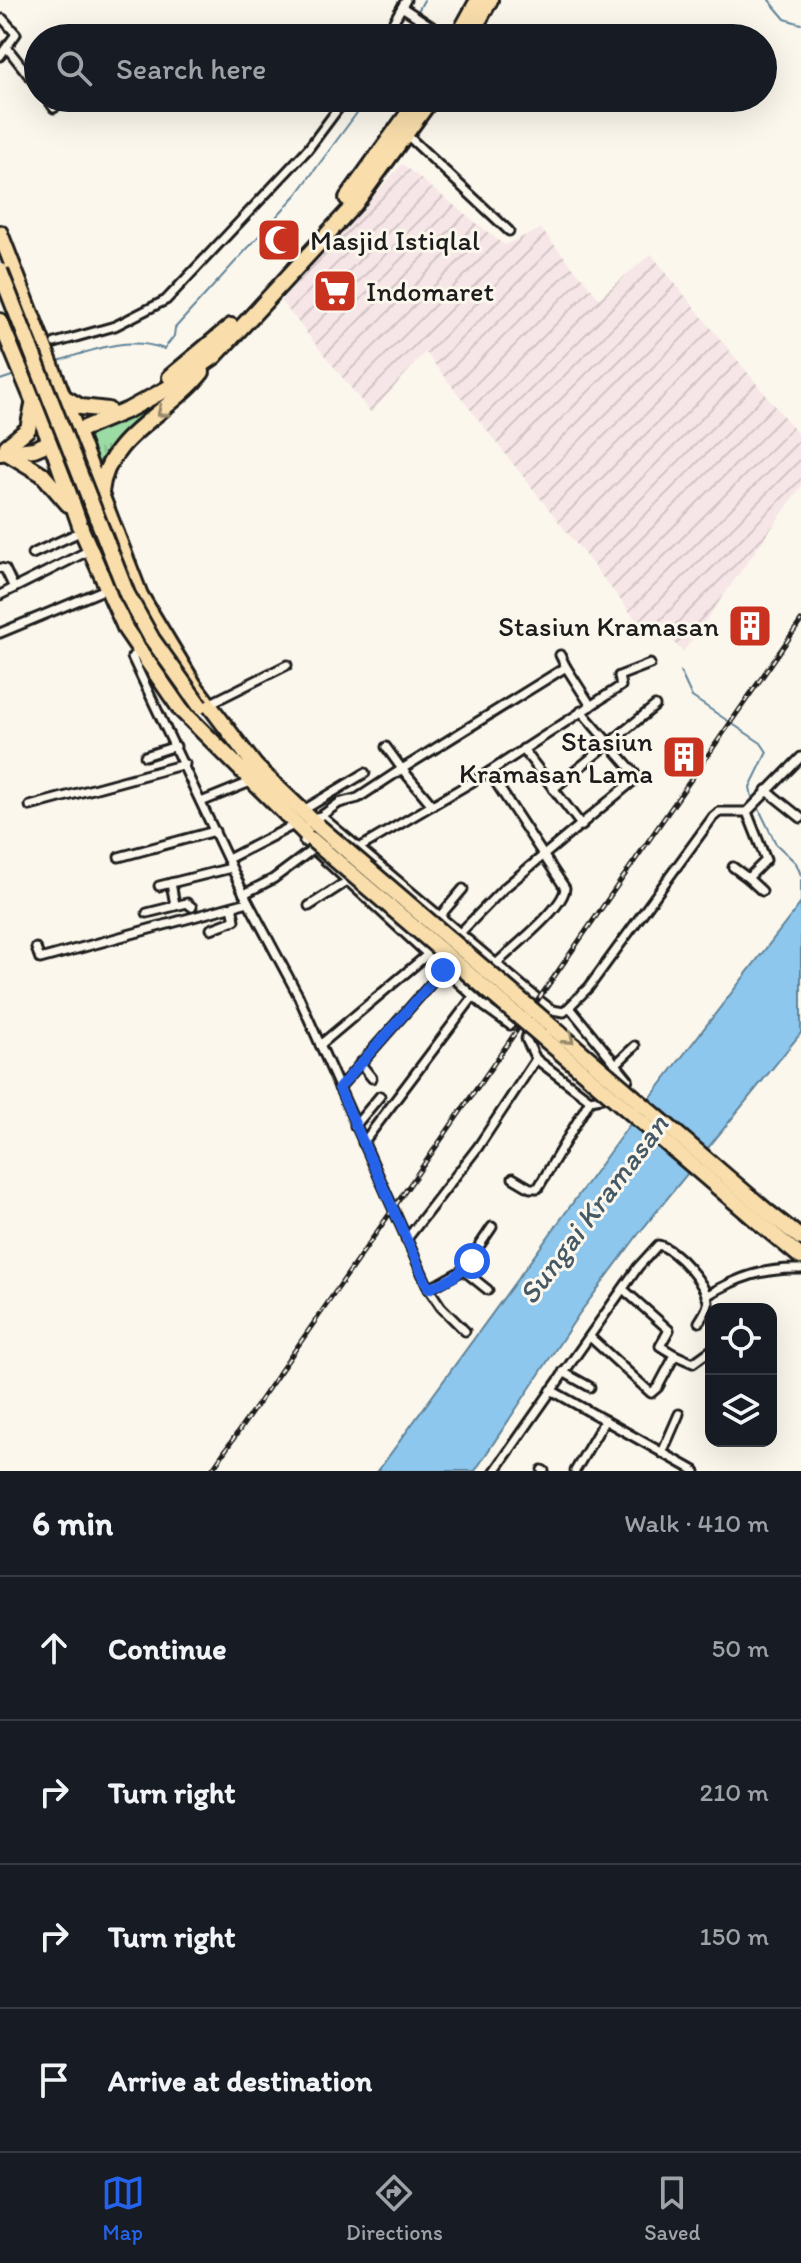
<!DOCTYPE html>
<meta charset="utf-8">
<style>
body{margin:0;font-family:Itim,sans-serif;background:#20242c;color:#f1f3f6}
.controls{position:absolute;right:24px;bottom:24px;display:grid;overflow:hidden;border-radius:16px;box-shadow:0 8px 32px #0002}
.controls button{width:72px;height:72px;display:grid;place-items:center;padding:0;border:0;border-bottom:2px solid #363941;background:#171b24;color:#f1f3f6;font:40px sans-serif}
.stop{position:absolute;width:24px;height:24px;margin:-18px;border:6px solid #2563eb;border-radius:50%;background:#fff}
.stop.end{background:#2563eb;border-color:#fff;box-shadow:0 2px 8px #0008}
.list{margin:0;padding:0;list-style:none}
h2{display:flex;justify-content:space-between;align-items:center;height:104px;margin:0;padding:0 32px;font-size:34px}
h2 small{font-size:26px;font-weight:400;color:#9ea1a6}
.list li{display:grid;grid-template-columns:52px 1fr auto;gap:24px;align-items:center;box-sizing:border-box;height:144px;padding:0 32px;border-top:2px solid #363941}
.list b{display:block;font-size:30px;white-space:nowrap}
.list em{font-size:26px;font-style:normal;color:#9ea1a6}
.icon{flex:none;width:44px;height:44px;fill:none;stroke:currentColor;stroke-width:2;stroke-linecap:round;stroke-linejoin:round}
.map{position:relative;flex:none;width:801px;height:1471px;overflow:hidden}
.search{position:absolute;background:#171b24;box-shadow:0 8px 32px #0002;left:24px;right:24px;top:24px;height:88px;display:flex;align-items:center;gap:20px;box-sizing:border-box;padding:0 28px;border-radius:44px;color:#9ea1a6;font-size:30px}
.sheet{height:680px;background:#171b24}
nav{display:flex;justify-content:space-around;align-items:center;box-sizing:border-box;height:112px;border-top:2px solid #363941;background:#171b24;font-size:22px;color:#9ea1a6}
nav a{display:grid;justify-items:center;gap:4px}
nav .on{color:#2563eb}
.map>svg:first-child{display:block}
.industrial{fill:url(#industrial-furrows)}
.park{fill:url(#park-tufts);stroke:#5c7c60;stroke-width:2}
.water{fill:#8ec7ed;stroke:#608399;stroke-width:2}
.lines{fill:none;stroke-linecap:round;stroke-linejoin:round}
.stream{stroke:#608399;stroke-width:2}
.street-casing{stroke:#1c1c1c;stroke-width:13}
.highway-casing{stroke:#1c1c1c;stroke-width:20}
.street{stroke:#fbf7ec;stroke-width:7}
.highway{stroke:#f9deab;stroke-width:14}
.rail-casing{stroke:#1c1c1c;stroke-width:5}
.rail{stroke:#fbf7ec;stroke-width:2;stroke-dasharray:6;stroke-linecap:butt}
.highway-bridge-casing{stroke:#1c1c1c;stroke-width:20;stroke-linecap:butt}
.highway-bridge{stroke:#f9deab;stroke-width:14}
.oneway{stroke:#96876b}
.route{stroke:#2563eb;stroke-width:10}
.labels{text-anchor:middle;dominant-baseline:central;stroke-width:6;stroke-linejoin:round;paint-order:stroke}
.poi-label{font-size:28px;fill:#1c1c1c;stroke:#fbf7ec;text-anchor:start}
.water-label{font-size:30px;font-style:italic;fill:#445865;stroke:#fbf7ec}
</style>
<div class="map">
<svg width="801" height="1471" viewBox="0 0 801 1471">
<defs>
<pattern id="industrial-furrows" width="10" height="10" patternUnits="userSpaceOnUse" patternTransform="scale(2)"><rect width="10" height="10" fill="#f7e6e8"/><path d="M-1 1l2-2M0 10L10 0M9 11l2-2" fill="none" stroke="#d3c5c6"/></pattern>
<pattern id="park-tufts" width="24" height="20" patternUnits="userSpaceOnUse" patternTransform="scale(2)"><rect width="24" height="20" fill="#9bdba4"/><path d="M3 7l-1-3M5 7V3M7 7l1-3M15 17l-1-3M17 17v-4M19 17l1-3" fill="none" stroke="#85bb8d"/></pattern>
</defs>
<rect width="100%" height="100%" fill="#fbf7ec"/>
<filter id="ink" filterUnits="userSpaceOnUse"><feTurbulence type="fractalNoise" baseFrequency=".0125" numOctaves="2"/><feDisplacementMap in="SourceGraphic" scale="16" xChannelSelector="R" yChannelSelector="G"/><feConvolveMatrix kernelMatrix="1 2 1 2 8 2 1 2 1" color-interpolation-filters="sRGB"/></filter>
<g filter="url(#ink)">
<polygon class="industrial" points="402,164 504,245 541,229 599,298 651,254 801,438 801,487 683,652 670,638 652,640 425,352 371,413 281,301"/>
<path class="park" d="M193,376c-9,9 -18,19 -27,27 -26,22 -63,36 -70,71l-14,-40z"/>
<polygon class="water" points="801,903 801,1033 640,1232 579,1314 475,1471 378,1471 627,1128"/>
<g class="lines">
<g class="stream">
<polyline points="769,0 785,19 801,24"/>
<polyline points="417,13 424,0"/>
<polyline points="404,38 414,19"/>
<path d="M55,362c36,-11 72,-27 109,-13l10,-13 1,-8 122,-134 71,-96"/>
<polyline points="0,380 15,375"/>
<polyline points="680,671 692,697 761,743 767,752 750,787 753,803"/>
<polyline points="758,807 776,844 796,863 801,875"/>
<polyline points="801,880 801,904"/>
</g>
<g class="street-casing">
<g id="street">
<polyline points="402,7 449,38"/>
<polyline points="384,38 406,0"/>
<polyline points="8,49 38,87"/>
<polyline points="0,56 16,34 3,19"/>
<polyline points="47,98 54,108"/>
<polyline points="407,135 509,231"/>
<polyline points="55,343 115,326 166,300 308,149 346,98"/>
<polyline points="32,554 82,531"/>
<polyline points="0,568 5,569 14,588"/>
<polyline points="0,595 90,550"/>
<polyline points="0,633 106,589"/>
<polyline points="140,652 132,657 244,894 298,995 429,1289 441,1307 465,1331"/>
<polyline points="566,667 591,706"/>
<polyline points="209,704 287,665"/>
<polyline points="386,747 402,769 566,667 560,655"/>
<polyline points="523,749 582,826"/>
<polyline points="145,756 176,746"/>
<path d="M489,772l76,116c-1,20 -53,60 -69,76"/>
<polyline points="553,789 655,706"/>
<polyline points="766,790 801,818"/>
<polyline points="201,802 248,783"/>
<polyline points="30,806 185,764"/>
<polyline points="302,811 365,773"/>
<polyline points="321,816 339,803 358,798 402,769 432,805"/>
<polyline points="312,818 321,816 538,999 552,1010 564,1012 589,987 713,817 719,812 747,812 801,757"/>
<polyline points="304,841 485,1007 495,998"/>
<polyline points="359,848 489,772 621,686 619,676 650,664"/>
<polyline points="119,857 215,831"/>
<polyline points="228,859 290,827"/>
<polyline points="733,867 748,878 766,860 747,812"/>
<polyline points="748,878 762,891"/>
<polyline points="171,883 175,905"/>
<polyline points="159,886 231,868"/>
<polyline points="244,894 273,879 312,850"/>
<polyline points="309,906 346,882"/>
<polyline points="147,913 187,903 192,907"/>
<polyline points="440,916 463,889"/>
<polyline points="211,929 235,920 232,907"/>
<polyline points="460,933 503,889 638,777 581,711"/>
<polyline points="36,948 40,959 248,902"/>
<polyline points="485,1007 510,1025"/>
<polyline points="571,1009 628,1079 623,1088"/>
<polyline points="320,1045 427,955"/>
<polyline points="360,1063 372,1078"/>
<polyline points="614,1066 635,1046"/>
<polyline points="339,1088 443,970"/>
<polyline points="590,1100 613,1096"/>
<polyline points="355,1126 380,1096"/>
<polyline points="363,1143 473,997"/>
<polyline points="513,1178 530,1188 538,1188 590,1100 536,1059 526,1039 530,1026"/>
<polyline points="406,1240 478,1147 536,1059"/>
<polyline points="463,1270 488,1290"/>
<polyline points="429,1289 463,1270 492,1227"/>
<polyline points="623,1289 669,1330 660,1346 675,1355"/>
<path d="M706,1296c32,-19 58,-28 95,-27"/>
<polyline points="590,1337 651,1393 658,1387 675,1355 693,1363 711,1350"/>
<polyline points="563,1372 590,1387"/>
<polyline points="551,1390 695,1471"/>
<polyline points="662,1453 679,1414"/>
<polyline points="542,1470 544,1471"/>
<path d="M495,1471l143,-204 20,-22c16,2 51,41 50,59 -1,6 -6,13 -9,18"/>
<polyline points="575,1471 605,1420"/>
</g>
</g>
<g class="highway-casing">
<g id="highway">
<polyline points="457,38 478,0"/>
<polyline points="469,38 490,0"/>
<polyline points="347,198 419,98"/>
<polyline points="0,233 140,595 194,685 256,767"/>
<polyline points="0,321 54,451 82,531 126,630 181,710 311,839"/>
<polyline points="170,377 231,326"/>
<polyline points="62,396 81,407 108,410"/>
<polyline points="7,446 28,429 33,405"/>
<polyline points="0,453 34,449 128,410 172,386 215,356 355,204 432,98"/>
<polyline points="9,454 42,474 68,504"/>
<path d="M101,492c5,-55 69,-79 101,-120"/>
<polyline points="251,762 317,825"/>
<polyline points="770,1214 801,1238"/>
<polyline points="762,1225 801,1257"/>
</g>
</g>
<use href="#street" class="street"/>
<use href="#highway" class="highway"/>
<g class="rail-casing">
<polyline id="rail" points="211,1471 801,621"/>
</g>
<use href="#rail" class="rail"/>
<g class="highway-bridge-casing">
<g id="highway-bridge">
<polyline points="0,271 127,594 152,639 200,706"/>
<polyline points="317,825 770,1214"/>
<polyline points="311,839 762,1225"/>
</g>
</g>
<use href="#highway-bridge" class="highway-bridge"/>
</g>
<defs><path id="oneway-chevron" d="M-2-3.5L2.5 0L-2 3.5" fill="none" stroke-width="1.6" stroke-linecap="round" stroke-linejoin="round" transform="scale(2)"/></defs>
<g class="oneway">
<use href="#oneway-chevron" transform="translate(162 412) rotate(140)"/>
<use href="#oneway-chevron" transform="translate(569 1039) rotate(41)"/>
</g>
</g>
<g class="lines" filter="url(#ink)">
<polyline class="route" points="443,970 339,1088 429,1289 454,1277 472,1261"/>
</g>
<defs>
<g id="mosque-square" transform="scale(2.3)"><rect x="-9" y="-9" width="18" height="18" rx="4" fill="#c8321e" stroke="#fbf7ec"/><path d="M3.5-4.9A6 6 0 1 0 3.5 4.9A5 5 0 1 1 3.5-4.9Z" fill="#fff"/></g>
<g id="supermarket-square" transform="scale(2.3)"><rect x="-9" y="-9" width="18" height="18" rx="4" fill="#c8321e" stroke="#fbf7ec"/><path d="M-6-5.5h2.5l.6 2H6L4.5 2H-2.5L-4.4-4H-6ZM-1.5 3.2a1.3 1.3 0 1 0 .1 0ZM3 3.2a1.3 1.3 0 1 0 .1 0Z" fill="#fff"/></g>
<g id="building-square" transform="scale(2.3)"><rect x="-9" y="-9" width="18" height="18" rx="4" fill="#c8321e" stroke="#fbf7ec"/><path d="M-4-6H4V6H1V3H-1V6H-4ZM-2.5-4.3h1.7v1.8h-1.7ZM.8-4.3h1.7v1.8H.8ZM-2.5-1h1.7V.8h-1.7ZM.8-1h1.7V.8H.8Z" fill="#fff"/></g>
</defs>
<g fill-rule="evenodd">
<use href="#mosque-square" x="279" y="240"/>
<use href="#supermarket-square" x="335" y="291"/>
<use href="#building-square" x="750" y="626"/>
<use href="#building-square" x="684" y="757"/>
</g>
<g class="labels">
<g class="poi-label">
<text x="310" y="240">Masjid Istiqlal</text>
<text x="366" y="291">Indomaret</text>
<text x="719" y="626" text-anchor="end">Stasiun Kramasan</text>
<text x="653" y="741" text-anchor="end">Stasiun<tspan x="653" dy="32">Kramasan Lama</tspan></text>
</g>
<g class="water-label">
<text transform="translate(593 1209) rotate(-53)">Sungai Kramasan</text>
</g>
</g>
</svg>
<div class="controls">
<button><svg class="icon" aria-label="locate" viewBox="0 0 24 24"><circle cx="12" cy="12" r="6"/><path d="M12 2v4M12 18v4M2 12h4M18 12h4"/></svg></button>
<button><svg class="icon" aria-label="layers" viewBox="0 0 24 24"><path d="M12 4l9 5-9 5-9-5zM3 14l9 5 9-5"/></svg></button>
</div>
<div class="stop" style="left:472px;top:1261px"></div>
<div class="stop end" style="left:443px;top:970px"></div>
<div class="search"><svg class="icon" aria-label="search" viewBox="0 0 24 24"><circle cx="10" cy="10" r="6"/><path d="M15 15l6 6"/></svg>Search here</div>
</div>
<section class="sheet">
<h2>6 min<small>Walk · 410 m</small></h2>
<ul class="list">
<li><svg class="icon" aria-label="ahead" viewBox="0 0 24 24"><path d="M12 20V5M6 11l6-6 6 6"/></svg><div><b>Continue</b></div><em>50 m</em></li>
<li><svg class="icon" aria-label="right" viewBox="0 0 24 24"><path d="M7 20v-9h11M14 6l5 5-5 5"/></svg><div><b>Turn right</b></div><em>210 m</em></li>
<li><svg class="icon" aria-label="right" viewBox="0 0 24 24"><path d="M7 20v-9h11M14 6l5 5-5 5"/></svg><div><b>Turn right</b></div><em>150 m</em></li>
<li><svg class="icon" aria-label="arrive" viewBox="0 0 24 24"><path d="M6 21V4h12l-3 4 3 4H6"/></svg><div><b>Arrive at destination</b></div></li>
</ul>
</section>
<nav>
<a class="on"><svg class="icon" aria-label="map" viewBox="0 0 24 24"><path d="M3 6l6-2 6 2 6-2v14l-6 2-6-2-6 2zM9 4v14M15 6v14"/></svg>Map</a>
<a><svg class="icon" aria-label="directions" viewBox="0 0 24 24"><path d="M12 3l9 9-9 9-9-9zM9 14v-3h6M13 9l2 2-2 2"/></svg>Directions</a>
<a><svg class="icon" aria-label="saved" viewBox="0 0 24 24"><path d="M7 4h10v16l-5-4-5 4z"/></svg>Saved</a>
</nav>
